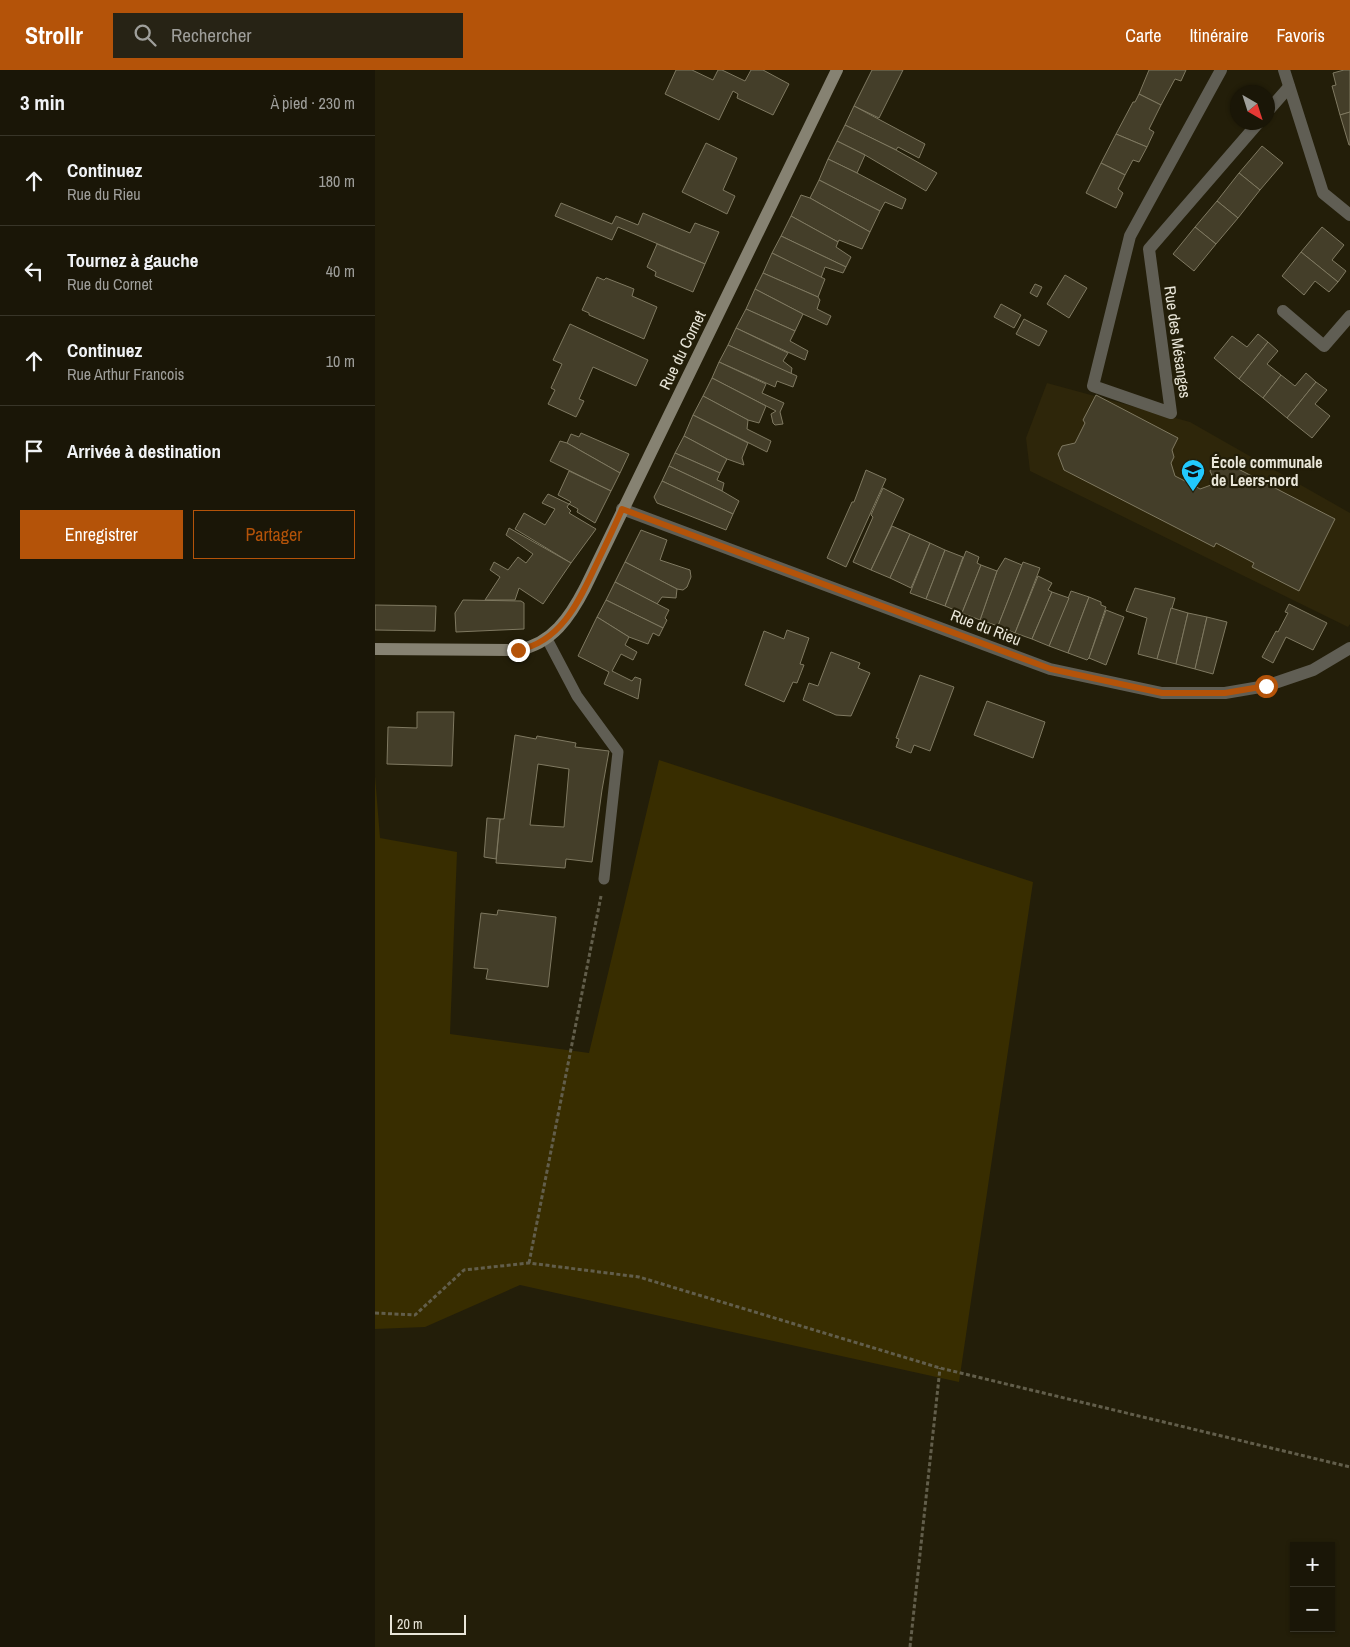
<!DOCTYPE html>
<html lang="fr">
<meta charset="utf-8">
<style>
body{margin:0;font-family:"Archivo Narrow",sans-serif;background:#272315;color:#f1f3f6}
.controls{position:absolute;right:15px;bottom:15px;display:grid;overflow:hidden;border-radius:0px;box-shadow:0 1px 4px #0004}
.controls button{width:45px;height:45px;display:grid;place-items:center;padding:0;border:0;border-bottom:1px solid #383528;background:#1a1607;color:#f1f3f6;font:25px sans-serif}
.compass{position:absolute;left:855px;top:15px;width:45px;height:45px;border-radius:50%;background:#1a1607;box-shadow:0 1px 4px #0004;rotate:141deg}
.scale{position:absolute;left:15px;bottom:12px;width:76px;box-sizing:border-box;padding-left:5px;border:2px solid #e9e6d9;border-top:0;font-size:14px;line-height:18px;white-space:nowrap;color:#e9e6d9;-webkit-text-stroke:4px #231e09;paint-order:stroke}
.stop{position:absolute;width:15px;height:15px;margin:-11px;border:4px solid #b45309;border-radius:50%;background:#fff}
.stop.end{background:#b45309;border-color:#fff;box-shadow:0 1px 5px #0008}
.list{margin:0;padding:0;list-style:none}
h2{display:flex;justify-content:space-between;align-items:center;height:65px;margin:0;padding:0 20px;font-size:21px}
h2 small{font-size:16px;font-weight:400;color:#9f9f9b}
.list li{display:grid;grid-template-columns:32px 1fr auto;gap:15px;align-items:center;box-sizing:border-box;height:90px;padding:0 20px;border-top:1px solid #383528}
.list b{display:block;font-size:19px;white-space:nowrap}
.list p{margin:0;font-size:16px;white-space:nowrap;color:#9f9f9b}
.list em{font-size:16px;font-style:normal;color:#9f9f9b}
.actions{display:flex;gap:10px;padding:15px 20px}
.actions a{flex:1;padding:11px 0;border:1px solid #b45309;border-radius:0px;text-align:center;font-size:18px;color:#b45309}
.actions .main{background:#b45309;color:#fff}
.icon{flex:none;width:28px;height:28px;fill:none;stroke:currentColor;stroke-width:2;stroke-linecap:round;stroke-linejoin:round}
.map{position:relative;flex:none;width:975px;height:1577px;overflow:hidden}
header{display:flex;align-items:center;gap:30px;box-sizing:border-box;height:70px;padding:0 25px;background:#b45309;color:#fff}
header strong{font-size:24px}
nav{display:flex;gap:28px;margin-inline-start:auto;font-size:18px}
.search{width:350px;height:45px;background:#272315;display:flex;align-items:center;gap:12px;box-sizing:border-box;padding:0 18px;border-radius:0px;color:#9f9f9b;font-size:19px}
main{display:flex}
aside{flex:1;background:#1a1607}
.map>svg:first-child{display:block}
.built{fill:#2e260a}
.green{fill:#382d00}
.building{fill:#443e29;stroke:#7f7961;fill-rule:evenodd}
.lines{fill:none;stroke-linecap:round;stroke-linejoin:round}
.path{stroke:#625e4b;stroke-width:3;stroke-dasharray:4 2.5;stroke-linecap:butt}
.lane{stroke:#605e54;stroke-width:11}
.street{stroke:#605e54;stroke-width:12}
.secondary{stroke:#868272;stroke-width:12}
.route{stroke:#b45309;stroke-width:6}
.labels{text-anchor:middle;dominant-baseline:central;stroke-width:4.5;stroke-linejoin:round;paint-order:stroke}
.street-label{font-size:16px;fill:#e9e6d9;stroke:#231e09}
.poi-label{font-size:16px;font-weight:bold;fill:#e9e6d9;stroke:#231e09;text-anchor:start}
</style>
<header>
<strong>Strollr</strong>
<div class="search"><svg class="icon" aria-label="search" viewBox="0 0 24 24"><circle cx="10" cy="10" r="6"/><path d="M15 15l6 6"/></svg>Rechercher</div>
<nav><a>Carte</a><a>Itinéraire</a><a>Favoris</a></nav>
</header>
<main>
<aside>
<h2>3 min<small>À pied · 230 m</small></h2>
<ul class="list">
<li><svg class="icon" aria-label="ahead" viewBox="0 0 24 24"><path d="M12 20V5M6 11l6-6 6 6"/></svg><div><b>Continuez</b><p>Rue du Rieu</p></div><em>180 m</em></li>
<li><svg class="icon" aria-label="left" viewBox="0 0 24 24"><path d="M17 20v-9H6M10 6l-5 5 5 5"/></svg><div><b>Tournez à gauche</b><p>Rue du Cornet</p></div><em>40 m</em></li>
<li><svg class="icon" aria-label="ahead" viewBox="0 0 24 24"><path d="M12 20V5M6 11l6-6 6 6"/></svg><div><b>Continuez</b><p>Rue Arthur Francois</p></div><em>10 m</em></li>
<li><svg class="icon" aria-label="arrive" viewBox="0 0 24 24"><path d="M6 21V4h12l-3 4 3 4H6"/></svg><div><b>Arrivée à destination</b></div></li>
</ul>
<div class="actions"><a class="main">Enregistrer</a><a>Partager</a></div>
</aside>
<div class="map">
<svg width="975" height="1577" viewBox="0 0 975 1577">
<rect width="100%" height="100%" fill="#231e09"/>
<polygon class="built" points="672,313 815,352 975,443 975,554 973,557 655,401 651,368"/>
<polygon class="green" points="284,690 658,812 584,1312 145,1215 50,1257 0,1259 0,706 5,768 82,782 75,964 214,983"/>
<g class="building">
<polygon points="301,0 317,0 338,10 343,0 347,0 370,11 376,0 388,0 414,14 398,45 362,28 363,24 358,21 344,50 290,24"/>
<polygon points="497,0 528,0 504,48 479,36"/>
<polygon points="774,0 811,0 806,11 800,9 786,35 764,24"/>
<polygon points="969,0 975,0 975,42 965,45 957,16 961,15 958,3"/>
<polygon points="764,24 786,35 774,59 779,62 772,77 741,64 758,32 760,32"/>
<polygon points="479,36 550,74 544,88 523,77 521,80 470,55"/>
<polygon points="975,42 975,75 974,75 965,45"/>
<polygon points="470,55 521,80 562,103 551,121 490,85 462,71"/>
<polygon points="741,64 772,77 764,92 758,90 750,105 726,93"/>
<polygon points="462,71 490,85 482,103 453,89"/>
<polygon points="331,73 362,88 348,120 360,126 352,144 307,122"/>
<polygon points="887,76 908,93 885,120 864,103"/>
<polygon points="453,89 482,103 531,129 527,139 510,132 505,141 444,110"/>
<polygon points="726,93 750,105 743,119 748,123 741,138 711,123"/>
<polygon points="864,103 885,120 863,148 842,131"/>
<polygon points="444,110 505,141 495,162 435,128"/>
<polygon points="426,125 435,128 495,162 487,179 464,170 463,172 416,146"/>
<polygon points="842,131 863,148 841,174 820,157"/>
<polygon points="186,133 237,154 241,146 263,155 268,143 315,163 320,153 344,162 330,194 243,157 237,170 180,146"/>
<polygon points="416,146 463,172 461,177 476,187 471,197 406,166"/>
<polygon points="820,157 841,174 819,201 798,184"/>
<polygon points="947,157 969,175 957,190 971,201 963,212 926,182"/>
<polygon points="406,166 471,197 468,203 450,197 446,208 397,183"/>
<polygon points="282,174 330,194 318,222 280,206 281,202 272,197"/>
<polygon points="926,182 963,212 954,222 940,211 929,225 907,206"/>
<polygon points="397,183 450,209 443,227 388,203"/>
<polygon points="388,203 443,227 445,230 442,239 456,246 452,255 428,244 380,219"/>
<polygon points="690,205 712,218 694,248 672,234"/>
<polygon points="222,207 229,210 231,208 259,219 257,226 282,237 269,269 214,245 214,243 207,240"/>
<polygon points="660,214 667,217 662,227 655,223"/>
<polygon points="380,219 428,244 420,261 371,239"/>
<polygon points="626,234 646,245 639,258 619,247"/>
<polygon points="371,239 420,261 415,271 433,281 430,290 361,258"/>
<polygon points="649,249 672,261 664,276 641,264"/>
<polygon points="195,254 273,290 261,316 218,297 204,329 209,331 201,347 173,334 180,320 176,318 187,294 178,290"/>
<polygon points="361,258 413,283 408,291 417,298 416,304 353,275"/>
<polygon points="883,264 893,272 864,309 839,288 857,266 872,277"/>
<polygon points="893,272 903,281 892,294 906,305 888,328 864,309"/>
<polygon points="353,275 422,306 418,317 402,311 400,317 344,292"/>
<polygon points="344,292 391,314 387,323 409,333 405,342 408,354 400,355 398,353 396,344 401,341 337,308"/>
<polygon points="931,303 941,312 912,348 888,328 906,305 920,316"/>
<polygon points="337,308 391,336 384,353 373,350 328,326"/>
<polygon points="941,312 952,320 940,334 955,346 937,368 912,348"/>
<polygon points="721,325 803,368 797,380 799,387 796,393 800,406 810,411 812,405 820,409 818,415 825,419 836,415 839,410 835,401 842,388 960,449 924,521 877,497 879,493 841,473 839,477 689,400 683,384 687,376 700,373 710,353 708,350"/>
<polygon points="328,326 373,350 372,359 396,371 392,382 318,345"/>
<polygon points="318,345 373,373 367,388 369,395 352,389 309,366"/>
<polygon points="206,363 254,384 245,403 192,373 196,364 204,367"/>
<polygon points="309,366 352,389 345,403 300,383"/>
<polygon points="185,371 192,373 245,403 236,421 175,391"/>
<polygon points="300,383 345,403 342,410 349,413 347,421 294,396"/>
<polygon points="294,396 347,421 364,431 358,444 287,411"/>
<polygon points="491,400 511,409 471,497 452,488 477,432 479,432"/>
<polygon points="194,401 236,421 220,453 202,442 203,439 194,434 196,432 183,425"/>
<polygon points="287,411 358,444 351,460 282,433 279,427"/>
<polygon points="508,418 529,429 496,500 478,492 498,447 496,445"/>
<polygon points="173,424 194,434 192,437 196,441 194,443 221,459 196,493 140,459 149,443 170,455 180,439 167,433"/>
<polygon points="517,456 535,464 515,508 496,500"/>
<polygon points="134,458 196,493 168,534 144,518 140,530 110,530 125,507 115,500 119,492 133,500 143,487 151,493 158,484 131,465"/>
<polygon points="266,460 292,470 285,490 315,500 316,507 312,517 308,520 302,519 250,492"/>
<polygon points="535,464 555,473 536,518 515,508"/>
<polygon points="555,473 570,480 551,529 535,523"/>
<polygon points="570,480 588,487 570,536 551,529"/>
<polygon points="591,481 604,487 602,493 606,495 587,543 570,536"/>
<polygon points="630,488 647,495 623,556 605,550 622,501"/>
<polygon points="250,492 302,519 301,528 287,527 282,534 240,512"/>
<polygon points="648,492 665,498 640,563 623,556"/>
<polygon points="606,495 622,501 605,550 587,543"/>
<polygon points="663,506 677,513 673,520 677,522 657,569 640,563"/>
<polygon points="240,512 294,540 290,548 292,550 288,558 231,530"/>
<polygon points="760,518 800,528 782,589 763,584 772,548 751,541"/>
<polygon points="696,521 714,527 693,583 674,576"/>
<polygon points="677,522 694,528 674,576 657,569"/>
<polygon points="714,527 726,532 726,535 731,537 714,588 712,590 693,583"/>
<polygon points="88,530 146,531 149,533 149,559 81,562 80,543"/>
<polygon points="231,530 288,558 284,566 278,563 273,574 254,567 222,547"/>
<polygon points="914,534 952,553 938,580 911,567 898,593 887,587 901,561 903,562 913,543 910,542"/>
<polygon points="0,535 61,536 60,561 0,560"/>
<polygon points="796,538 813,543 801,594 782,589"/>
<polygon points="731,540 749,547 731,595 714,588"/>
<polygon points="813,543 832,547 820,599 801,594"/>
<polygon points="222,547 254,567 250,575 262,582 258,590 246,584 237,601 257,611 260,607 266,609 263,629 229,614 234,602 203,586"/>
<polygon points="832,547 852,552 838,604 820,599"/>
<polygon points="412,560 434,568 425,594 429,595 422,613 418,612 409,632 370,615 389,561 409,569"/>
<polygon points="456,582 485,593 483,598 495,603 476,646 461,645 428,630 434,613 443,616"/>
<polygon points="545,605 579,617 555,681 539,675 536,683 521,677 524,669 521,668"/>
<polygon points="612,631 670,652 658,688 599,665"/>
<polygon points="42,642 79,642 77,696 12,694 13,657 42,658"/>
<path d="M140,665l21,4 1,-3 39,7 -1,4 34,4 -7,39 -10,72 -26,-3 -1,9 -69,-5 4,-44h4zM163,694l31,5 -5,58 -34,-2z"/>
<polygon points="112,748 125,749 121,789 109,787"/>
<polygon points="123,840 181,847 173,917 111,909 113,899 99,898 106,843 122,845"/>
</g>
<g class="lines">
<g class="path">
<polyline points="154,1193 226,826"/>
<polyline points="0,1243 40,1245 89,1200 154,1193 264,1207 565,1298 975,1397"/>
<polyline points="535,1577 565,1298"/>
</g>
<polyline class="lane" points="172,569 202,626 243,682 229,809"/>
<g class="street">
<polyline points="846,0 755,166 718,316 796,343 774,179 884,52"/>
<polyline points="909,0 948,123 975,145"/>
<polyline points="892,42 914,17"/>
<polyline points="908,241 949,276 975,246"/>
<polyline points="247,439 675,599 787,623 850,623 891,616 938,600 975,578"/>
</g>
<path class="secondary" d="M0,579l143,1c34,-6 52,-33 67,-62l252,-518"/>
</g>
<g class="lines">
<path class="route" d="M143,580c43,-8 61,-49 78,-85 9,-19 18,-37 26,-56l429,160 111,24h63l41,-7"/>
</g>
<defs>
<g id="school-pin" transform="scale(1.25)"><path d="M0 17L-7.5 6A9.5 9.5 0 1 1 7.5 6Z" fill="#22c9fe" stroke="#231e09"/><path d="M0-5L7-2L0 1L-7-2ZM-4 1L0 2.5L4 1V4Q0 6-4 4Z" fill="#111"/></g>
</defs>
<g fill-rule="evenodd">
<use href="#school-pin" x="818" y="401"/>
</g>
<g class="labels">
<g class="street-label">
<text transform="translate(803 272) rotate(82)">Rue des Mésanges</text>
<text transform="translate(307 280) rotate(-64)">Rue du Cornet</text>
<text transform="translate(611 557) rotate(21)">Rue du Rieu</text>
</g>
<g class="poi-label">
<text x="836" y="392">École communale<tspan x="836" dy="18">de Leers-nord</tspan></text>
</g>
</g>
</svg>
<div class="controls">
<button>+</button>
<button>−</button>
</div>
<svg class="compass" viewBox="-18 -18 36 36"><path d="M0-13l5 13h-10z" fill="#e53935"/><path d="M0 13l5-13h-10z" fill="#9f9f9b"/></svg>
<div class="scale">20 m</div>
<div class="stop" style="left:891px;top:616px"></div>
<div class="stop end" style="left:143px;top:580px"></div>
</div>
</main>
